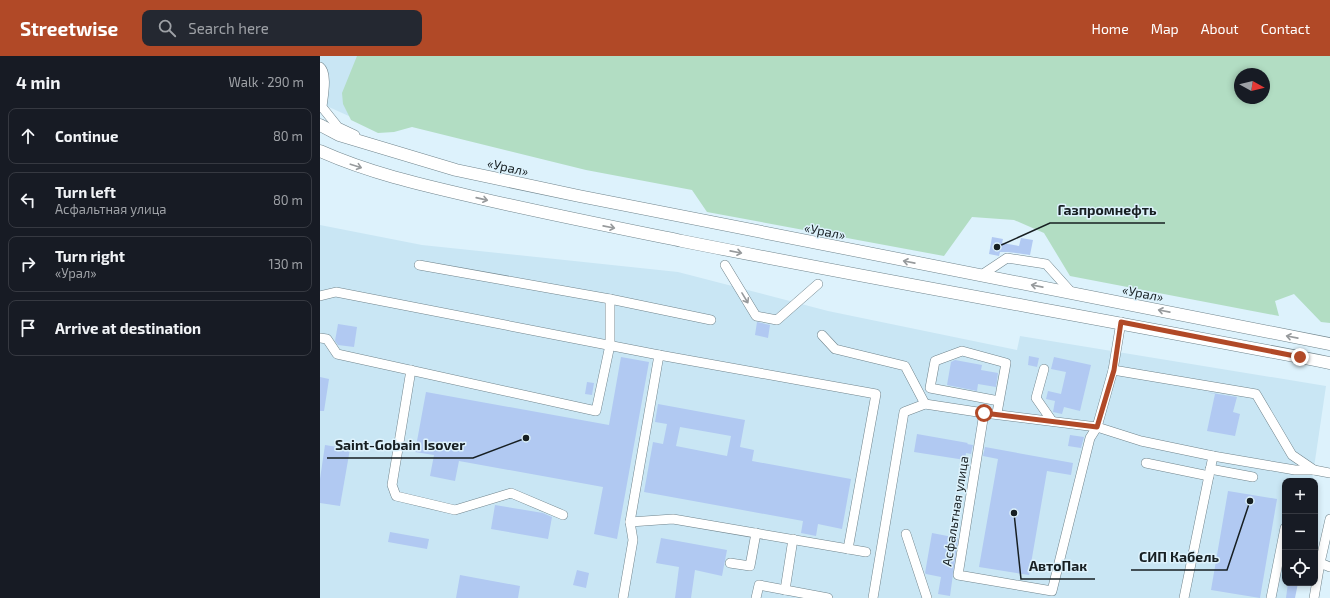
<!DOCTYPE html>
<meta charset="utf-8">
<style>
body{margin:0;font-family:"Exo 2",sans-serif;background:#242831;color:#f1f3f6}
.controls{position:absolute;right:12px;bottom:12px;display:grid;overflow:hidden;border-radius:8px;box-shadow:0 2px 6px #0003}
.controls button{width:36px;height:36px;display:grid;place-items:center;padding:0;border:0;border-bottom:1px solid #363941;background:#171b24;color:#f1f3f6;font:20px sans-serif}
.compass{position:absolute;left:914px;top:12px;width:36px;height:36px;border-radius:50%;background:#171b24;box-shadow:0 2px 6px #0003;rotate:98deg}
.stop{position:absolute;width:12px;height:12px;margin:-9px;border:3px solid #b14927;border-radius:50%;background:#fff}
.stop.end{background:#b14927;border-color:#fff;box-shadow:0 1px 4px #0008}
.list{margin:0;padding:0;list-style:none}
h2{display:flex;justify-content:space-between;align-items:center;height:52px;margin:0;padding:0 16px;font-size:17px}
h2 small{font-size:13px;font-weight:400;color:#9ea1a6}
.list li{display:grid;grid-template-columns:26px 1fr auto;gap:12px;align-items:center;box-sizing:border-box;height:56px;margin:0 8px 8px;padding:0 8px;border:1px solid #363941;border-radius:8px}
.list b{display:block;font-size:15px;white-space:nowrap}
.list p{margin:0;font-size:13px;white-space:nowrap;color:#9ea1a6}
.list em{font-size:13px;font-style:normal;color:#9ea1a6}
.icon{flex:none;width:22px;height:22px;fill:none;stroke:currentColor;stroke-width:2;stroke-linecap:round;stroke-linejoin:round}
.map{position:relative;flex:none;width:1010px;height:542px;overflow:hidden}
header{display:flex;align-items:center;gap:24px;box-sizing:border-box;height:56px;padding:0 20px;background:#b14927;color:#fff}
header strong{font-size:19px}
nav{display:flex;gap:22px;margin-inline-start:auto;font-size:14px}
.search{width:280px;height:36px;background:#242831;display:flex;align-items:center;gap:10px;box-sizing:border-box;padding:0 14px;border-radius:8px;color:#9ea1a6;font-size:15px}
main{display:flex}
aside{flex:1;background:#171b24}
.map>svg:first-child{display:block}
.built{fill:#c9e6f4}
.green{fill:#b2ddc3;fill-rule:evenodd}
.building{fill:#b1c9f2;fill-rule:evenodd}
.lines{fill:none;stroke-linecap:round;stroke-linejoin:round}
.minor-casing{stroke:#70848c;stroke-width:10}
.major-casing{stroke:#70848c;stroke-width:13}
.minor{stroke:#fff;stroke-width:9}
.major{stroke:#fff;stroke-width:12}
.oneway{stroke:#979a9c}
.route{stroke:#b14927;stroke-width:5}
.labels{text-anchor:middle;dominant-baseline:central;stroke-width:3;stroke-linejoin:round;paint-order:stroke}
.street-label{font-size:13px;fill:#171f22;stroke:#ddf2fc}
.leader{fill:none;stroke:#171f22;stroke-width:1.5}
.callout-dot{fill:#171f22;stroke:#ddf2fc;stroke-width:1.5}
.callout-label{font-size:14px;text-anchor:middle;font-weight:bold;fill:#171f22;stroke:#ddf2fc;stroke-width:3;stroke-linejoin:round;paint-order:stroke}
</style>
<header>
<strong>Streetwise</strong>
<div class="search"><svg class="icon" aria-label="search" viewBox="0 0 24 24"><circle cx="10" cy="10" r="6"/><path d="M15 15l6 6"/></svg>Search here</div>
<nav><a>Home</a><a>Map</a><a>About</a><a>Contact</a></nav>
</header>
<main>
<aside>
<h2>4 min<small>Walk · 290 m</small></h2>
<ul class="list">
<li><svg class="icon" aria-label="ahead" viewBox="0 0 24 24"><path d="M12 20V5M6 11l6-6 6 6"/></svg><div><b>Continue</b></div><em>80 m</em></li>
<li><svg class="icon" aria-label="left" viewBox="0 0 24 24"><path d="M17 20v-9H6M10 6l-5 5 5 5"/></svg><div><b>Turn left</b><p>Асфальтная улица</p></div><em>80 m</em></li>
<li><svg class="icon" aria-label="right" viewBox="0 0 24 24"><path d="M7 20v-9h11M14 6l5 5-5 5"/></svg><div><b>Turn right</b><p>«Урал»</p></div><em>130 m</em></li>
<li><svg class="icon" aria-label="arrive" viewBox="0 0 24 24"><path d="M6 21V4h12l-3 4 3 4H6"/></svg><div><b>Arrive at destination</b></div></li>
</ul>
</aside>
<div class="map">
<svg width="1010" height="542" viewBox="0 0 1010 542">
<rect width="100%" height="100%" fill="#ddf2fc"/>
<g class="built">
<polygon points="0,0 51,0 31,61 0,47"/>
<polygon points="0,169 102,189 358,216 508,255 697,294 700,280 1006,330 992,425 965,425 965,527 977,527 974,542 0,542"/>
</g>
<path class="green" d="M37,0h973v267l-9,-1 -27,-28 -19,7 4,15 -209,-40 -26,-43 -30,-13 -42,-3 -28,39 -237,-44 -15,-22 -106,-20 -174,-43 -18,5 -16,1 -27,-13 -8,-16 -1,-11zM920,18h24v24h-24z"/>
<g class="building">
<polygon points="672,181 683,183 682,187 699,190 701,182 713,184 710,199 688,196 680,196 679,200 669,198"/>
<polygon points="437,266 450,269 448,282 435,279"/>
<polygon points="18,268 37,271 34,291 18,289 15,285"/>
<polygon points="709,300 719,302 717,311 708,309"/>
<polygon points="301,301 329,306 297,483 274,478 283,431 139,405 135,425 110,420 114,399 95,396 106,336 289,369"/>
<polygon points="734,301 771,309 760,355 744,351 742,358 733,356 735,345 726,343 728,335 741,338 746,316 731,313"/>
<polygon points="635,304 662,309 661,314 678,317 676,331 658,328 657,335 627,329 631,306"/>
<polygon points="0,321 9,323 4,355 0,355"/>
<polygon points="267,326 274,327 272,339 265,338"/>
<polygon points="885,336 917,341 913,356 920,358 915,380 887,375 895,338"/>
<path d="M338,348l87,16 -5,27 14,3 -2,11 99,18 -9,50 -24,-5 -2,12 -15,-3 2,-12 -159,-29 9,-50 10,2 4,-20 -12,-2zM360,371l51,9 -4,20 -51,-10z"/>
<polygon points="597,378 648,387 647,388 653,389 651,398 646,397 645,404 594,396"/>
<polygon points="750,379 764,381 761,392 748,390"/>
<polygon points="5,389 30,393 20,450 0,447 0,423"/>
<polygon points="665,391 753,407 751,419 727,415 709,519 659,511 678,403 663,400"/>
<polygon points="908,435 957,443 940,542 891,534"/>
<polygon points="175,449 223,457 232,461 228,483 171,473"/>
<polygon points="70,476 109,483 107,493 68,486"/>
<polygon points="612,477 638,482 630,540 618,538 621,521 606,518 605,517"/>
<polygon points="341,482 407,494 402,520 375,514 371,542 355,542 359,511 336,507"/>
<polygon points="257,514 269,517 266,532 253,529"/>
<polygon points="140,519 200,530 198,542 136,542"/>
<polygon points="968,527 978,527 975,542 966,542"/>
</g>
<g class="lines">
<g class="minor-casing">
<g id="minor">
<path d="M0,11c8,6 3,30 2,40l16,20 17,8"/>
<polyline points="99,209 290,243 391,264"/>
<polyline points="405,209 436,260 457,264 498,228"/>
<polyline points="660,220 687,202 726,208 752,237"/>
<polyline points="0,240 16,236 339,299"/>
<polyline points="502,279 515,293 585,310 605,348"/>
<polyline points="0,282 7,283 17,298 276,355 290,289 290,243"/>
<polyline points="724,313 716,342 732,365"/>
<polyline points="91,314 72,429 76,440 135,454 191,437 243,459"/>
<polyline points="793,314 936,338 972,399 994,414 1010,417"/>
<polyline points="664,357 638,519 732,535 770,382 777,371 793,314 801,266"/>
<polyline points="677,357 686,307 642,295 615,305 610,332 679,345"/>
<polyline points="826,407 889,420"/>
<polyline points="890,413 933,421"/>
<polyline points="310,466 353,463 546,496"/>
<polyline points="586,478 607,542"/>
<polyline points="410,507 430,510 436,477"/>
<polyline points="1000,507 1010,511"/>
<polyline points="465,534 473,483"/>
<polyline points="303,542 313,484 310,466 339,299 556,338 528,493"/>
<polyline points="436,542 439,529 508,542"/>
<polyline points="553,542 584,356 605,348 664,357 777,371 821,385 893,400 975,414 994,414"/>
<polyline points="864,542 893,400"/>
<polyline points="951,542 965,472"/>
<polyline points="994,542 1000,507 1010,463"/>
</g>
</g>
<g class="major-casing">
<g id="major">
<polyline points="0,69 19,79 136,114 259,140 1010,288"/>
<path d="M0,95c49,22 102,34 154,46 69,16 139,30 208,44 216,43 432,80 648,122"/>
</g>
</g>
<use href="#minor" class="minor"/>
<use href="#major" class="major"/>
</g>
<defs><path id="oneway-shaft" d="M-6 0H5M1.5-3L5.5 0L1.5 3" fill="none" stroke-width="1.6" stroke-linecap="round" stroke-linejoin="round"/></defs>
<g class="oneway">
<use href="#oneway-shaft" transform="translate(36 110) rotate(18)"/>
<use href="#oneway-shaft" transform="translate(162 143) rotate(13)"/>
<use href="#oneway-shaft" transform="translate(289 171) rotate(11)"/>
<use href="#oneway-shaft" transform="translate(416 196) rotate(11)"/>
<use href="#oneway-shaft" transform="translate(589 206) rotate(-169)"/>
<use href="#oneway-shaft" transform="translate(717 230) rotate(-169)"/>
<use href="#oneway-shaft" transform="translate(425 242) rotate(59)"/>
<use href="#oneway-shaft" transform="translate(844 255) rotate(-169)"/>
<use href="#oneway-shaft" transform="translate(972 281) rotate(-169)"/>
</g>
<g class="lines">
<polyline class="route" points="664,357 777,371 794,314 801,266 980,301"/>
</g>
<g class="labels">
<g class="street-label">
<text transform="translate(188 111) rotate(12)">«Урал»</text>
<text transform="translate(505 175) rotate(11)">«Урал»</text>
<text transform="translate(823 237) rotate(11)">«Урал»</text>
<text transform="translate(635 455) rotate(-81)">Асфальтная улица</text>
</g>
</g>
<path class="leader" d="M677 191L730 167H845M206 382L153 402H7M930 445L907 514H811M694 457L701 523H775"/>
<g class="callout-dot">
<circle cx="677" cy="191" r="4"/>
<circle cx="206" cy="382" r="4"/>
<circle cx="930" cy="445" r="4"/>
<circle cx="694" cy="457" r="4"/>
</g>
<g class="callout-label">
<text x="787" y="159">Газпромнефть</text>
<text x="80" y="394">Saint-Gobain Isover</text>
<text x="859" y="506">СИП Кабель</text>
<text x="738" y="515">АвтоПак</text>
</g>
</svg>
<div class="controls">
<button>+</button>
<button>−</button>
<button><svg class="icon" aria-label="locate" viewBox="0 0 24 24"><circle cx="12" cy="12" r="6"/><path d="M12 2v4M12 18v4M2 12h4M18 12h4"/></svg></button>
</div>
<svg class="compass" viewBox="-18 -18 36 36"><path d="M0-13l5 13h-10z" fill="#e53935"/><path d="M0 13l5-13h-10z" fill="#9ea1a6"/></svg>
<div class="stop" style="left:664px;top:357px"></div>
<div class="stop end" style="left:980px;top:301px"></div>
</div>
</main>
